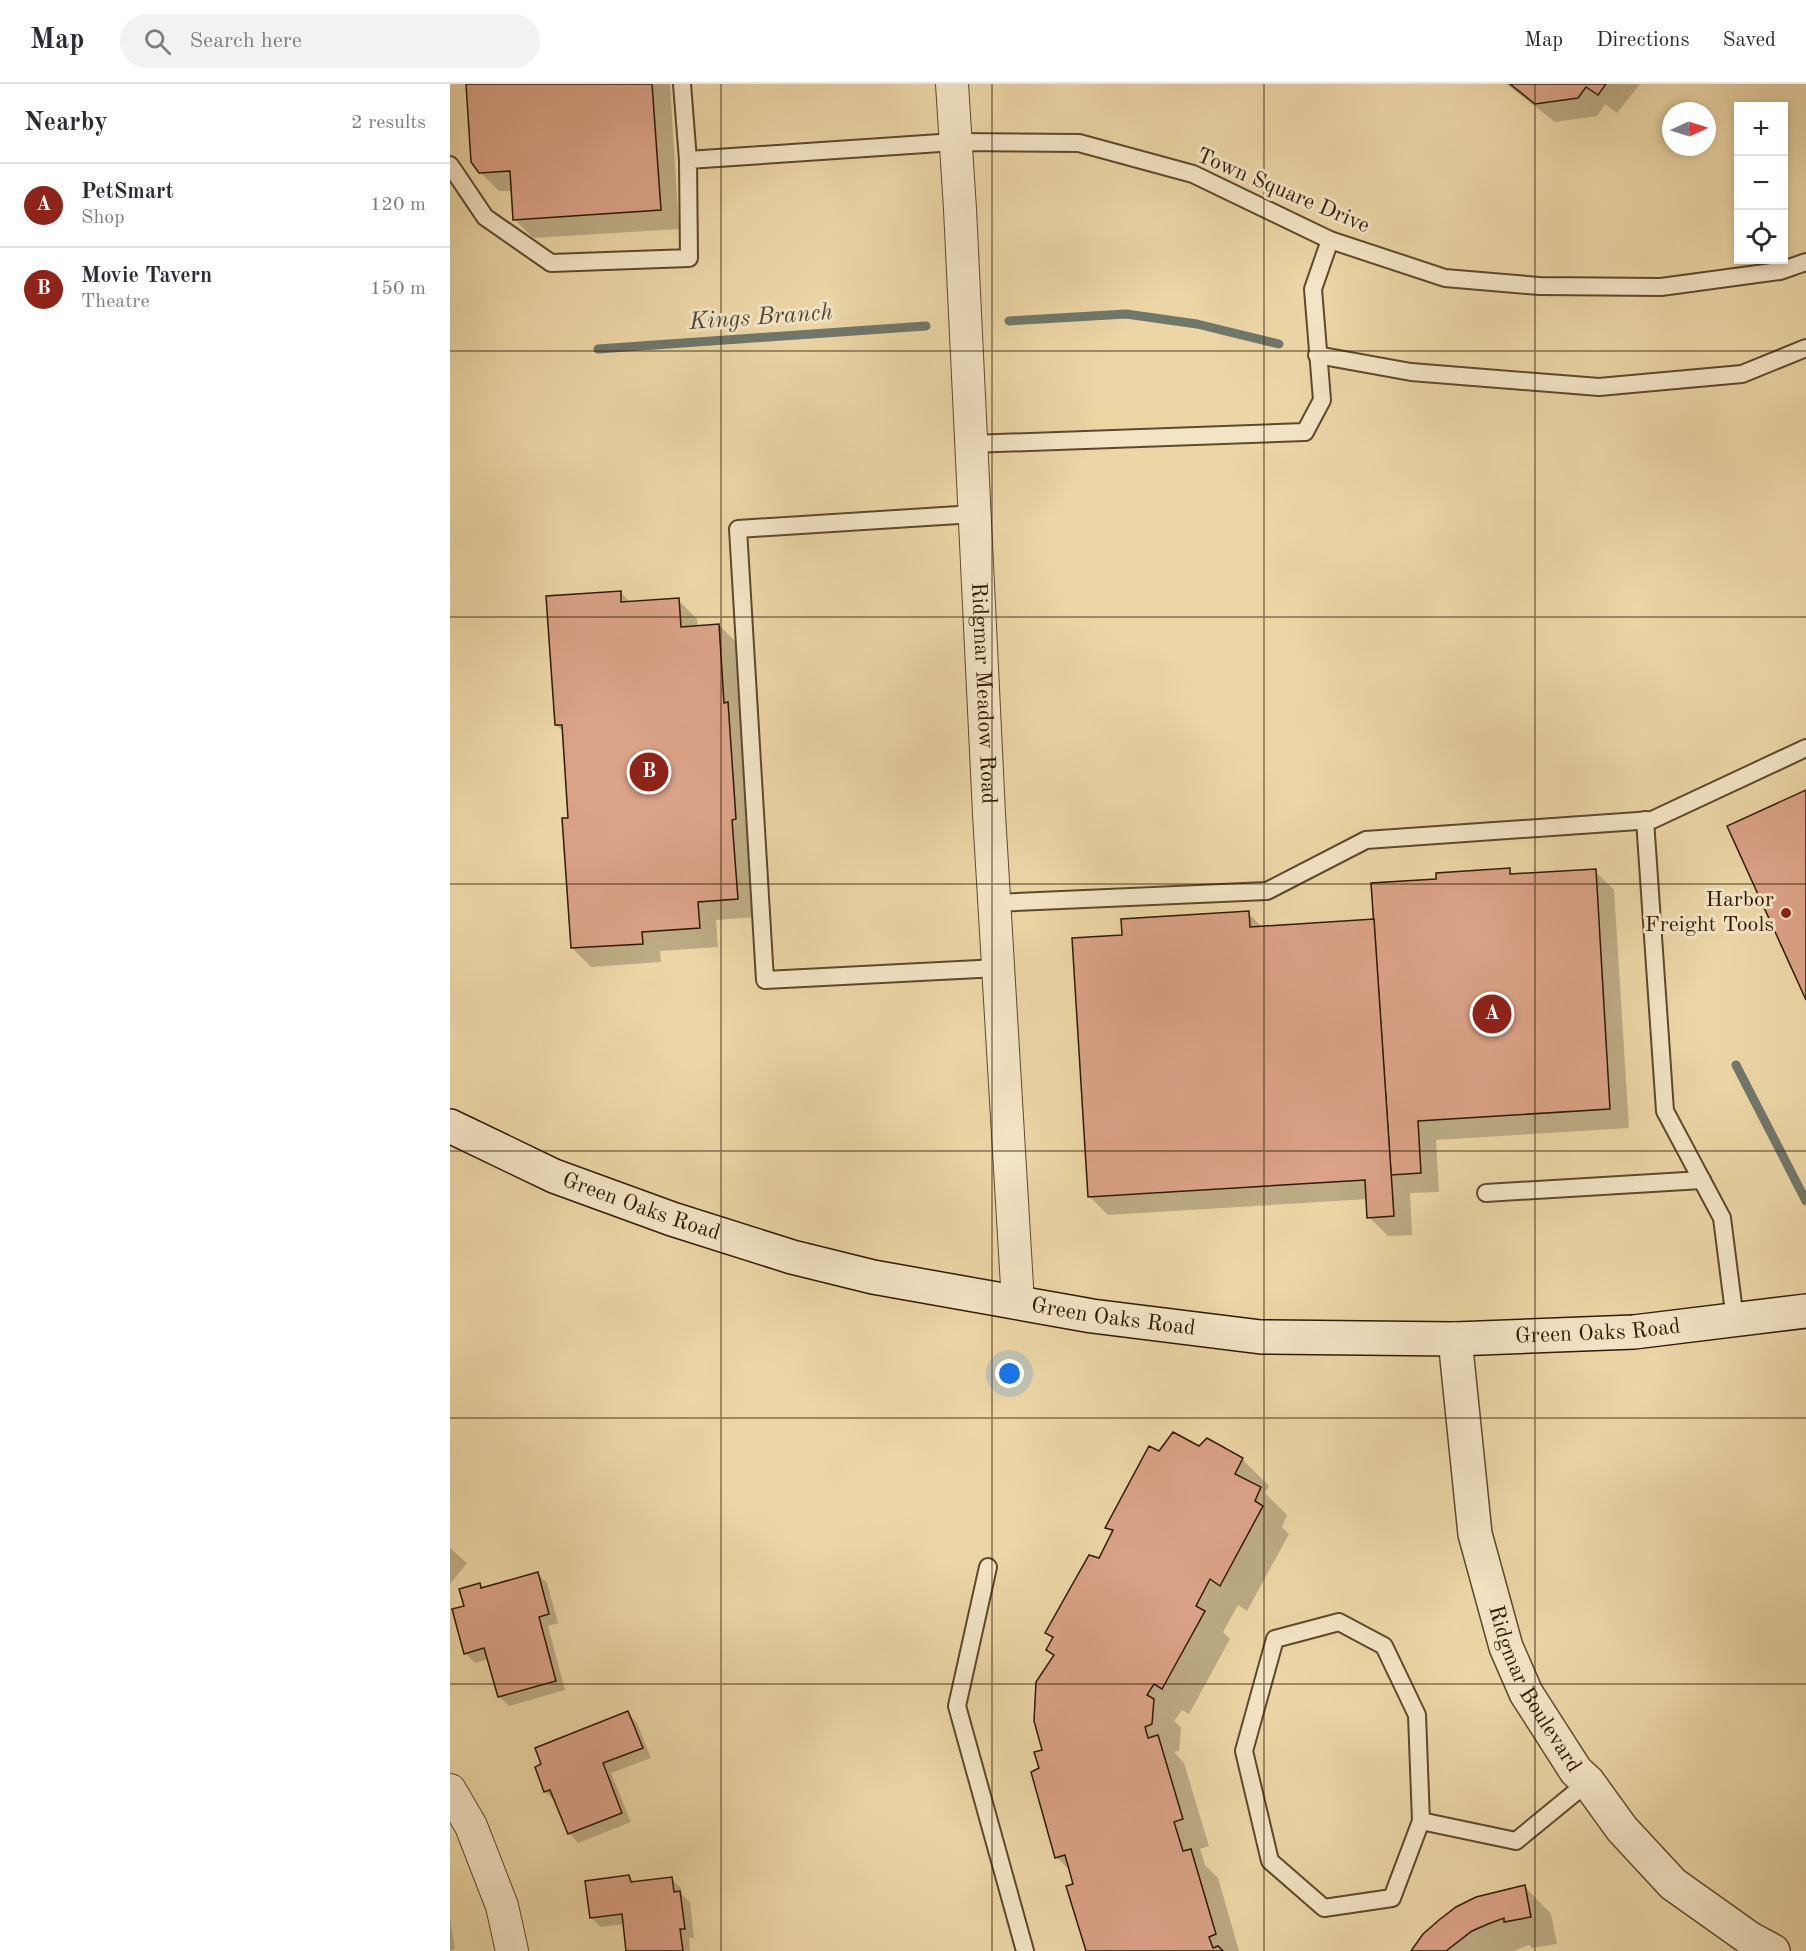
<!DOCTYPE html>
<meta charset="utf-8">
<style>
body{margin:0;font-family:"Old Standard TT",serif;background:#f2f2f3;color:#2b2b33}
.controls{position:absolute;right:18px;top:18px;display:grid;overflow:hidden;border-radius:0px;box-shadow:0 3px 9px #0003}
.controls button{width:54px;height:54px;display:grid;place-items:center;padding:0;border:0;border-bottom:2px solid #e1e1e2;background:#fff;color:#2b2b33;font:30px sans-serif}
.compass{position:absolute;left:1212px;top:18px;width:54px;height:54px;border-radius:50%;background:#fff;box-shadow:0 3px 9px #0003;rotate:86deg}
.you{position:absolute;left:560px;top:1290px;width:21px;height:21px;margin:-15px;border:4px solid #fff;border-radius:50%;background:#1a73e8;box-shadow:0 0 0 9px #1a73e833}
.badge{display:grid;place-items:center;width:39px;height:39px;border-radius:50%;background:#8f2418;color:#fff;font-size:20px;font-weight:700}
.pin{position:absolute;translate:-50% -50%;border:3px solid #fff;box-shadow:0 2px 6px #0006}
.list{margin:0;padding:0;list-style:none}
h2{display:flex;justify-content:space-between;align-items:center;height:78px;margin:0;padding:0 24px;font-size:26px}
h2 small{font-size:20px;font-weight:400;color:#7c7c81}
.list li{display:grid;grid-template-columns:39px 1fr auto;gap:18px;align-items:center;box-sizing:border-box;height:84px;padding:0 24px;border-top:2px solid #e1e1e2}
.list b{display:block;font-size:22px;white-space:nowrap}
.list p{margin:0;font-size:20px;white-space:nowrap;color:#7c7c81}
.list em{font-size:20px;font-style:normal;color:#7c7c81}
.icon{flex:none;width:33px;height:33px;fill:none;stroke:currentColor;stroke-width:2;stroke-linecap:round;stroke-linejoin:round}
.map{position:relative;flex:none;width:1356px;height:1867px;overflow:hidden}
header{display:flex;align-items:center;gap:36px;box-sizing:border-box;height:84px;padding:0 30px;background:#fff;border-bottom:2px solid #e1e1e2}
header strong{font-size:28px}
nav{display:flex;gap:33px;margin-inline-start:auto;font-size:21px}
.search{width:420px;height:54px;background:#f2f2f3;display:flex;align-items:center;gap:15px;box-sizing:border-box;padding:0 21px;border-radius:33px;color:#7c7c81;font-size:22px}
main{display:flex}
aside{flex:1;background:#fff}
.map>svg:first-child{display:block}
.shadow{fill:#0003}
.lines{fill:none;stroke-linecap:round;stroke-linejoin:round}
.stream{stroke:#70786b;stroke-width:9}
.building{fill:#daa287;stroke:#2f1a03;stroke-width:1.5}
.service-casing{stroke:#5e492c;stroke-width:20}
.minor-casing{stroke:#5e492c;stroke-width:34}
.tertiary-casing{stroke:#5e492c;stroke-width:36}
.secondary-casing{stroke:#2f1a03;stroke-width:36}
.service{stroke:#f3e4c5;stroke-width:16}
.minor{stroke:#f3e4c5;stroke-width:32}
.tertiary{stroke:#f3e4c5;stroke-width:33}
.secondary{stroke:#f3e4c5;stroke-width:33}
.grid{fill:none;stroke:#2f1a03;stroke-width:1.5;stroke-opacity:0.55}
.poi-dot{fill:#8f2418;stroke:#f3e4c5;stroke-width:2}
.labels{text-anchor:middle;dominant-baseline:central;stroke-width:6;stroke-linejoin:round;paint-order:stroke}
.street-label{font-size:22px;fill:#2f1a03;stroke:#f3e4c5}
.poi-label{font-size:22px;fill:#2f1a03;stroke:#f3e4c5;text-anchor:end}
.water-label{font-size:24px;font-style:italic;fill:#4f4937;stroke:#f3e4c5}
</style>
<header>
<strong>Map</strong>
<div class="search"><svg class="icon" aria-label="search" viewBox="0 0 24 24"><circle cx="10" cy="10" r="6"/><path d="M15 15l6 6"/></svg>Search here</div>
<nav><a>Map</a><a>Directions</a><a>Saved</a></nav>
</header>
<main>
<aside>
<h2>Nearby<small>2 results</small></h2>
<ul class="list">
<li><span class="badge">A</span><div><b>PetSmart</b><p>Shop</p></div><em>120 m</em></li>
<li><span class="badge">B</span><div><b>Movie Tavern</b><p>Theatre</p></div><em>150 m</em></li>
</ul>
</aside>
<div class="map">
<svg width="1356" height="1867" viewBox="0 0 1356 1867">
<rect width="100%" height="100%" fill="#ecd6a6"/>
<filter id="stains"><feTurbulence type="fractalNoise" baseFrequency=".00333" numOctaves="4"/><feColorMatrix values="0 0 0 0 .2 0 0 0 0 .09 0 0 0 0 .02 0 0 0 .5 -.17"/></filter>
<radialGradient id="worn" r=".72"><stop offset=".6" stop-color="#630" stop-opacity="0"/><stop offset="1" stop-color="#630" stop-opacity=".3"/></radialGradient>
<g class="shadow">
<polygon points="17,0 220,0 229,145 83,154 64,135 62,107 49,107 30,88"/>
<polygon points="1056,0 1190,0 1167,29 1155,20 1147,32 1105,38"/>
<polygon points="170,508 181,519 228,516 247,535 248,543 269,541 288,560 306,833 266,836 268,863 210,867 211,878 141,883 122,864 119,735 114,648 106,641"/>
<polygon points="1059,786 1065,792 1145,787 1164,806 1179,1044 986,1056 989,1108 960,1109 962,1151 938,1152 919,1133 918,1115 658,1131 639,1112 674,852 798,829 813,844 926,837 988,796"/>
<polygon points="749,1364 792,1375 819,1402 815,1409 837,1431 832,1443 839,1450 797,1527 788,1521 773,1548 780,1555 739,1630 732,1626 724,1637 731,1643 729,1667 724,1668 734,1679 759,1762 750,1765 755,1781 768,1794 789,1867 638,1867 621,1787 606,1773 590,1685 605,1572 598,1565 603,1555 597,1549 649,1476 663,1450 657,1443 710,1369"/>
<polygon points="0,1464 17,1479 0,1500"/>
<polygon points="87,1489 97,1499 108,1539 98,1542 115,1606 59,1622 49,1612 39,1575 25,1579 16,1570 4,1526 16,1523 29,1500 34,1504"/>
<polygon points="178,1629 187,1639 201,1674 161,1689 181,1738 128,1759 119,1749 105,1717 96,1708 86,1684"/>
<polygon points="179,1792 185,1799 221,1794 231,1804 232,1811 240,1818 244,1854 239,1854 240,1867 178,1867 174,1840 151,1843 141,1834"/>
<polygon points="1075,1803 1101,1830 1107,1860 1082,1864 1079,1861 1064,1867 963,1867"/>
<polygon points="0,1834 5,1865 0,1866"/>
</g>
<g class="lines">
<g class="stream">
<polyline points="559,237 676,230 747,240 829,260"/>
<polyline points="148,265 476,242"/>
<polyline points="1286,981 1356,1117"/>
</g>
</g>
<g class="building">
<polygon points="16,0 202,0 211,126 63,136 60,87 29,89 21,78"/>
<polygon points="1060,0 1156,0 1148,11 1136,3 1128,14 1085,20"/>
<polygon points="171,507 171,518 229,514 231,543 269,540 274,619 278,618 286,735 282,736 288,815 248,818 250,844 192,848 193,860 121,864 112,734 118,734 112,641 105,641 96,512"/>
<polygon points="1356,706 1356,916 1277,742"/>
<polygon points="1060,784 1060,790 1146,785 1160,1025 968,1037 971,1089 941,1091 921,799 986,795 986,789"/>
<polygon points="799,827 800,843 924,835 944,1132 917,1134 915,1096 638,1113 622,854 672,851 671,835"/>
<polygon points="723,1348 749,1362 757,1354 793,1374 785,1390 811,1403 805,1417 813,1422 770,1502 760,1495 746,1522 755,1527 712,1605 704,1600 697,1611 704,1615 702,1640 695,1643 698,1654 708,1651 733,1735 724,1738 733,1767 741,1765 766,1850 759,1853 763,1864 768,1862 773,1867 636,1867 616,1802 623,1800 615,1771 605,1774 581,1688 589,1684 584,1668 592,1666 584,1637 586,1598 604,1571 596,1566 603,1553 595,1549 639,1471 649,1474 663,1446 655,1444 699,1362 709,1367"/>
<polygon points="88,1488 99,1530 89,1533 106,1597 48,1613 34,1564 14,1570 2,1525 14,1522 9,1505 30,1499 31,1504"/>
<polygon points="178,1627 193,1664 153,1679 172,1729 118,1750 100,1706 94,1708 85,1683 91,1680 85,1664"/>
<polygon points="179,1791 181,1798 222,1793 224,1808 230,1807 235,1845 230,1845 233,1867 176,1867 172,1830 140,1834 135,1797"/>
<polygon points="1075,1801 1081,1833 1054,1838 1054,1834 1038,1840 1022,1847 996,1867 961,1867 973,1850 989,1836 1006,1823 1026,1813"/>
</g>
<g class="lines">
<g class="service-casing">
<g id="service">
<polyline points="232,0 238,76"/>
<polyline points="0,81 35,133 101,179 239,174 238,76 505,58 629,59 743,90 880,156 995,194 1089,202 1211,203 1330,187 1356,178"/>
<polyline points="867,271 961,288 1149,303 1292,290 1356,264"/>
<polyline points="521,360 855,348 872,316 863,205 880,156"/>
<polyline points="524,430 288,445 315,896 548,884"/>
<polyline points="1195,736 1215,1027 1272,1134 1285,1236"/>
<polyline points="544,819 817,807 916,756 1202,736 1356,664"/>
<polyline points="1036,1109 1252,1096"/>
<polyline points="538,1483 507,1622 575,1867"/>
<polyline points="971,1737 942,1814 874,1824 820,1777 794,1667 825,1555 889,1538 934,1562 967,1631 971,1737 1066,1757 1138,1698"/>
</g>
</g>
<g class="minor-casing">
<g id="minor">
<path id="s1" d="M502,0l8,125 29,605 29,489"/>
<polyline points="0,1706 21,1742 52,1822 62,1867"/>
</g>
</g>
<g class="tertiary-casing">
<g id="tertiary">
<path id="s2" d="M1005,1255l20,195 31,113 20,46 50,78 12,11 34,47 51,55 76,54 24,13"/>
</g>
</g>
<g class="secondary-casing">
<g id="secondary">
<path id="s3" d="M0,1042l104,50 118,43 120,38 81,20 219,39 169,21 194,2 179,-7 172,-21"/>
</g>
</g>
<use href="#service" class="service"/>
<use href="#minor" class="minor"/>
<use href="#tertiary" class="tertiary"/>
<use href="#secondary" class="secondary"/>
</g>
<path class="grid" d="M271,0v1867M542,0v1867M814,0v1867M1085,0v1867M0,267h1356M0,533h1356M0,800h1356M0,1067h1356M0,1334h1356M0,1600h1356"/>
<circle class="poi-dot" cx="1336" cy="829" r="6"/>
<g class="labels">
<g class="street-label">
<text transform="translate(833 107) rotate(23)">Town Square Drive</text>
<text stroke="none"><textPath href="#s1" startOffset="610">Ridgmar Meadow Road</textPath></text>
<text stroke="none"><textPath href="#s3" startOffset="208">Green Oaks Road</textPath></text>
<text stroke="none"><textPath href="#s3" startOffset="694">Green Oaks Road</textPath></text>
<text stroke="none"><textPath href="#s3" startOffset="1180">Green Oaks Road</textPath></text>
<text stroke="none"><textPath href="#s2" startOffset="363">Ridgmar Boulevard</textPath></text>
</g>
<g class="poi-label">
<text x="1324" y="816">Harbor<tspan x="1324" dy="25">Freight Tools</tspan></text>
</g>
<g class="water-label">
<text transform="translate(311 234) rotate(-4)">Kings Branch</text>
</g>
</g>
<rect width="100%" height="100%" filter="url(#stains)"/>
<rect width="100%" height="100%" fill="url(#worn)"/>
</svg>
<div class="controls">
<button>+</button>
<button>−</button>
<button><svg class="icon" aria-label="locate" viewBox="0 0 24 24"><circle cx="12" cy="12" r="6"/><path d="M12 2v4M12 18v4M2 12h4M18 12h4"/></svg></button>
</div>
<svg class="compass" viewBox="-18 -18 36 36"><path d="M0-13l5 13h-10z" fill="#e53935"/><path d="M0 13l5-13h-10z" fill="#7c7c81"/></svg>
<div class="you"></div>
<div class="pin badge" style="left:1042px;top:930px">A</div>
<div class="pin badge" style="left:199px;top:688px">B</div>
</div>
</main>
